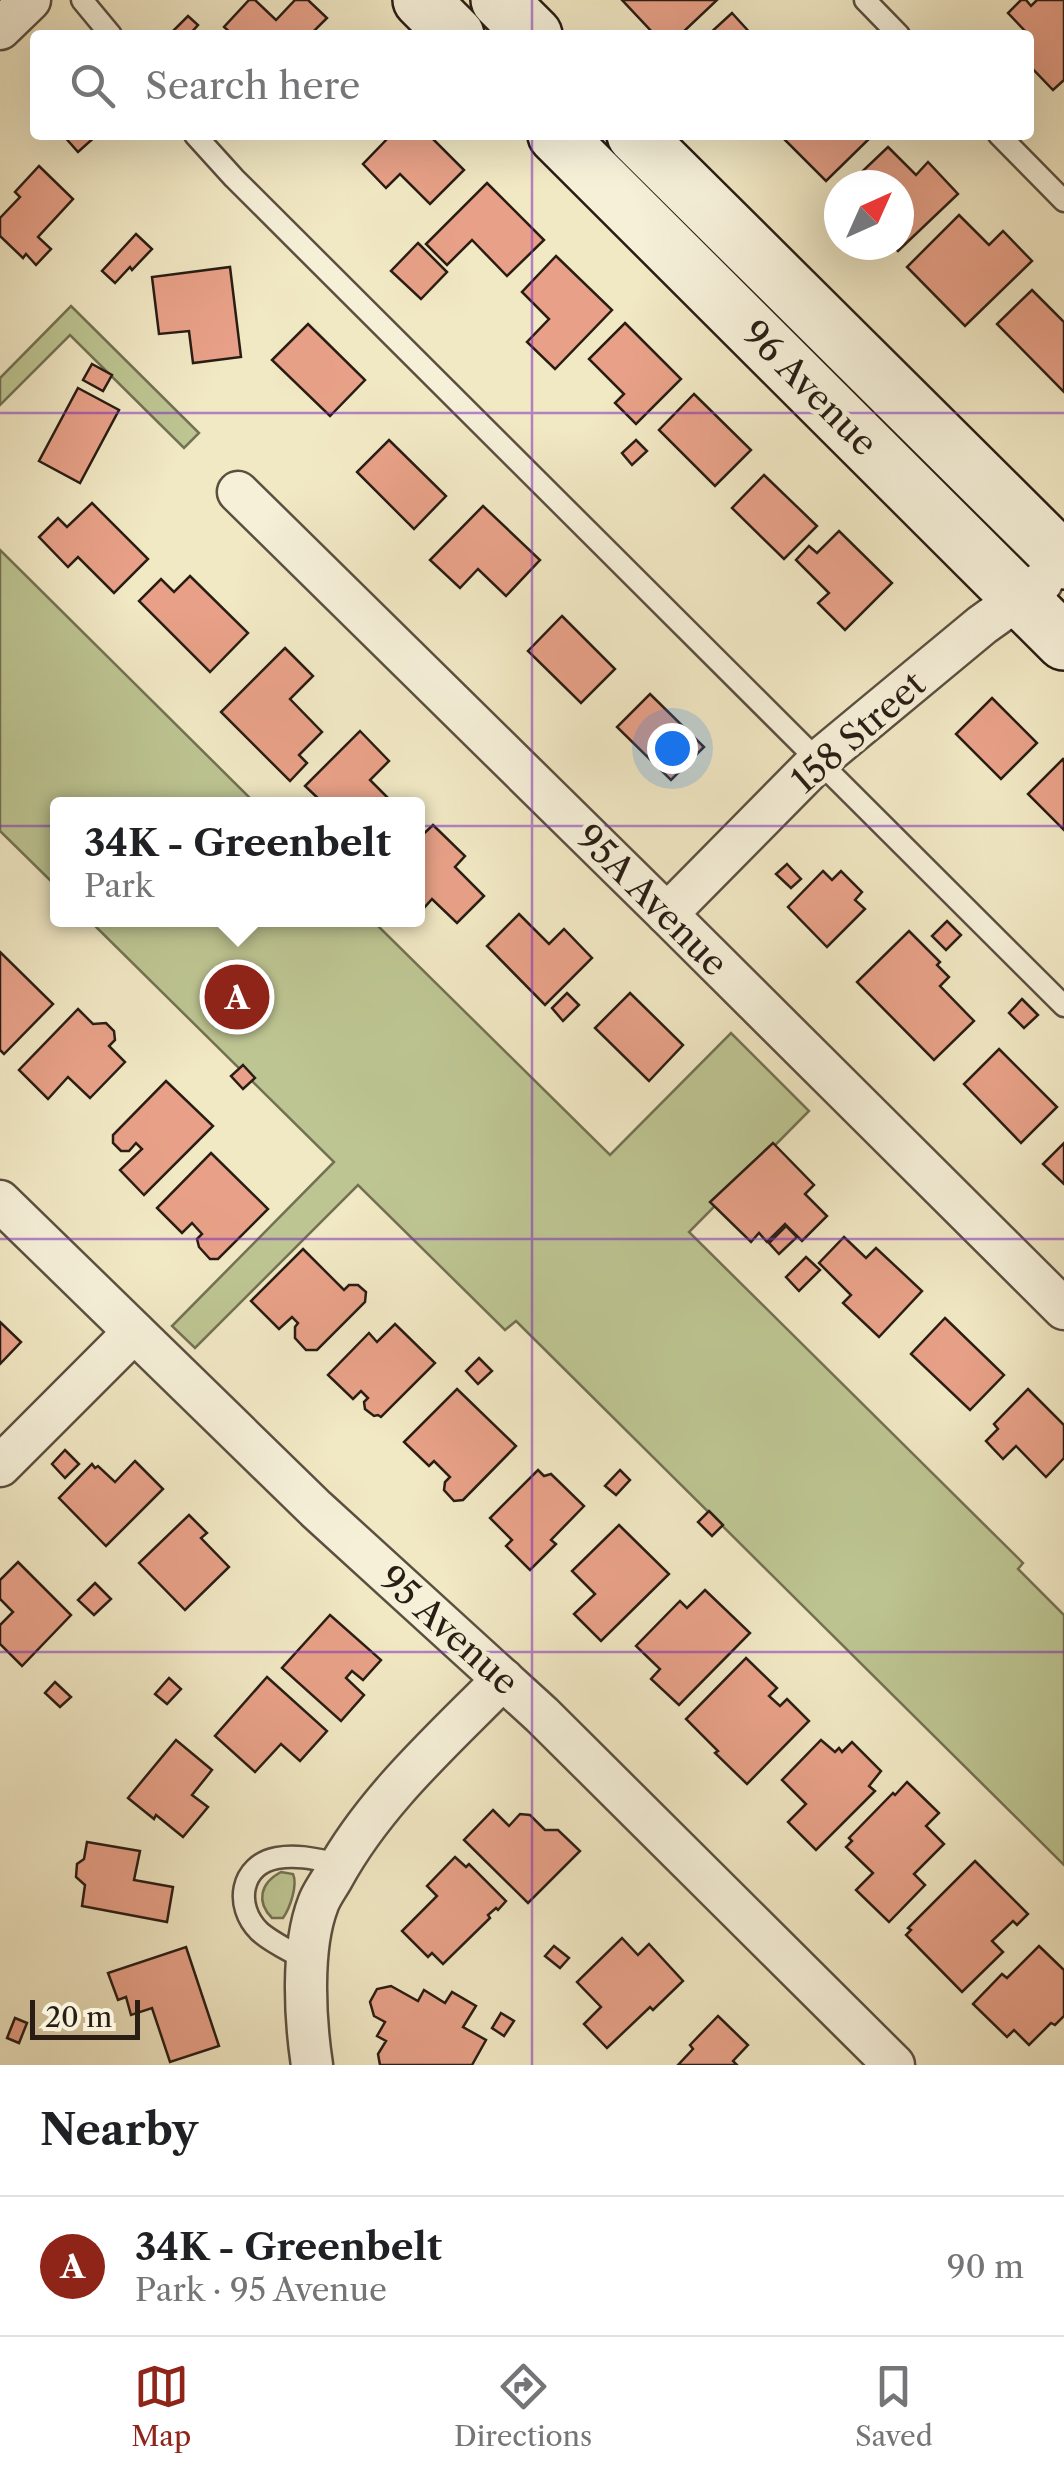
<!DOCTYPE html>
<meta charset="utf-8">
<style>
body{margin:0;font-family:"Libre Caslon Text",serif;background:#f6f6f6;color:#202124}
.compass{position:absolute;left:824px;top:170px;width:90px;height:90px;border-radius:50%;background:#fff;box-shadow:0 10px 40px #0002;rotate:45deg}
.scale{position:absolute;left:30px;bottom:25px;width:110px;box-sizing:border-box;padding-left:10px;border:5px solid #291d14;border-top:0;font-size:28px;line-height:35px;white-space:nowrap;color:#291d14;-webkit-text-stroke:8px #f6f0d9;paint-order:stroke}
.you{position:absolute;left:672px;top:748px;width:35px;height:35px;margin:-25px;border:8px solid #fff;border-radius:50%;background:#1a73e8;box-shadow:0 0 0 15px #1a73e833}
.badge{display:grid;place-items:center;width:65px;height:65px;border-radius:50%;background:#8f2418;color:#fff;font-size:32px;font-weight:700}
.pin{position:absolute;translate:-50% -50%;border:5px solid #fff;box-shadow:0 2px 10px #0006}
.popup{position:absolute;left:50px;top:797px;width:375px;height:130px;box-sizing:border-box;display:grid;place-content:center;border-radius:10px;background:#fff;filter:drop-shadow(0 2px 8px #0005);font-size:32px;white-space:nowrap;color:#757577}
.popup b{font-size:38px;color:#202124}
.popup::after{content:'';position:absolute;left:50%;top:100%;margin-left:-20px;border:20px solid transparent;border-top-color:#fff}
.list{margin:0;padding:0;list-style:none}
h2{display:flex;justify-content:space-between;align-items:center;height:130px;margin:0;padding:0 40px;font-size:42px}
h2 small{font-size:32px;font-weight:400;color:#757577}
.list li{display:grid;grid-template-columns:65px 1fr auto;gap:30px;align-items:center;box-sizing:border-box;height:140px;padding:0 40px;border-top:2px solid #e0e0e0}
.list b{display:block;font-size:38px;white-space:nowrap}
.list p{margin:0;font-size:32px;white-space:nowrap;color:#757577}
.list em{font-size:32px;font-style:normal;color:#757577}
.icon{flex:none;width:55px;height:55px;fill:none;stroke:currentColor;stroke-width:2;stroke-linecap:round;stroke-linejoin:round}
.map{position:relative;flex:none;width:1064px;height:2065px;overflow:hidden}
.search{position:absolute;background:#fff;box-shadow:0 10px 40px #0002;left:30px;right:30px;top:30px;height:110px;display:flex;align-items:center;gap:25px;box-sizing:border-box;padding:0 35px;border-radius:10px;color:#757577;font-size:38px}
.sheet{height:270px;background:#fff}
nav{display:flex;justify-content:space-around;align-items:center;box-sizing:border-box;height:140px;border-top:2px solid #e0e0e0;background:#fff;font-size:28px;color:#757577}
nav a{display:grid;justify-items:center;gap:5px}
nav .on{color:#8f2418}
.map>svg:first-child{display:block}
.green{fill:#bdc592;stroke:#737153;stroke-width:2.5}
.building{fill:#e8a188;stroke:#291d14;stroke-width:2.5}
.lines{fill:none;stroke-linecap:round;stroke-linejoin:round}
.service-casing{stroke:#5b5040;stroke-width:25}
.minor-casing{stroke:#5b5040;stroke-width:45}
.secondary-casing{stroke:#291d14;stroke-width:60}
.service{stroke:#f6f0d9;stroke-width:20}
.minor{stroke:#f6f0d9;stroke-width:40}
.secondary{stroke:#f6f0d9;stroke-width:55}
.grid{fill:none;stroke:#7b2cbf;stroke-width:2.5;stroke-opacity:0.55}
.labels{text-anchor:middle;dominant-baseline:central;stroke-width:9;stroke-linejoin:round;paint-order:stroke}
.street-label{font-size:35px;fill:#291d14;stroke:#f6f0d9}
</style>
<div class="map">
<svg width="1064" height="2065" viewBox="0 0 1064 2065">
<rect width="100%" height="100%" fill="#f1e8c4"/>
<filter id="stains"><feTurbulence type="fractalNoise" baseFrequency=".002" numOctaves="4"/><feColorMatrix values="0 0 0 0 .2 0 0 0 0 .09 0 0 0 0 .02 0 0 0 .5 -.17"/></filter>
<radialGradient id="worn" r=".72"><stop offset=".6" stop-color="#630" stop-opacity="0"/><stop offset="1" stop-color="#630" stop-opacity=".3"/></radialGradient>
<g class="green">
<polygon points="71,306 199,433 184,448 70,335 0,405 0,378"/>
<polygon points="0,550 256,804 57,804 57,887 0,831"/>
<polygon points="89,920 372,920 610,1155 731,1033 809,1111 689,1232 1023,1563 1018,1569 1064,1615 1064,1865 516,1321 505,1330 358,1185 195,1348 172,1326 334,1162"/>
<path d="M281,1872l12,2c5,11 -3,34 -10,44h-11c-16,-16 -12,-35 9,-46z"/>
</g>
<g class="building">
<polygon points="249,0 255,0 276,20 295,0 308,0 327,18 310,35 233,35 224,27"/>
<polygon points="622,0 717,0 680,35 655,35"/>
<polygon points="1021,0 1026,0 1031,6 1037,0 1064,0 1064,80 1053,90 1029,65 1029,35 1023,35 1026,32 1008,13"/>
<polygon points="732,13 752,35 708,35"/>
<polygon points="188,16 198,25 189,35 169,35"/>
<polygon points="63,135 97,135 78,152"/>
<polygon points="391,135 429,135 464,170 430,204 400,174 386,188 363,164"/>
<polygon points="780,135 873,135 826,181"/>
<polygon points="888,147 916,175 928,162 958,194 898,251 892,245 899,245 899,185 848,185"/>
<polygon points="39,166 73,199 38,237 51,249 36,265 26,254 23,258 0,236 0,218 20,197 15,192"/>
<polygon points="487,183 544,240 507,276 472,240 447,265 426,244"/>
<polygon points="959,215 989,245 1003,231 1032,261 965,326 907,267"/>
<polygon points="136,234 152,249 132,270 130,267 115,283 102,271"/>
<polygon points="418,243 447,272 421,299 391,271"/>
<polygon points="556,256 612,310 555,369 527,342 549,319 522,292"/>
<polygon points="230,267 241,357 193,363 189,331 159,334 152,277"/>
<polygon points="1032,290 1064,322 1064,392 997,324"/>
<polygon points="625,323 681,379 636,424 615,403 624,394 589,359"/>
<polygon points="308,324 365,380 330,416 272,360"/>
<polygon points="92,364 112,375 103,391 83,380"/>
<polygon points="78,388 119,410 80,483 39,461"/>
<polygon points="694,394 751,450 715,486 659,430"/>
<polygon points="389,440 446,496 414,529 357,472"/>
<polygon points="636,440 647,451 632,465 622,453"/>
<polygon points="764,475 817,526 784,559 732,508"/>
<polygon points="92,503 148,559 114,593 78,557 68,567 39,537 58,518 67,527"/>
<polygon points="483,506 540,560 506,596 478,569 460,588 430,560"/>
<polygon points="839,531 892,583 845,630 818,603 829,593 796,560 809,546 817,553"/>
<polygon points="190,576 248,633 210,672 139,601 161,579 174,592"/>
<polygon points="562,616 615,669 581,703 528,651"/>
<polygon points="285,648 313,676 290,699 322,732 299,755 307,763 290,781 221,712"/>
<polygon points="650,694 704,747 671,780 617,727"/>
<polygon points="992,698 1037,743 1001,779 956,734"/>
<polygon points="360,731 389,761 370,780 394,804 324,804 305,786"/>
<polygon points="1063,759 1064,760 1064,830 1028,794"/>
<polygon points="433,825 465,856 455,867 484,896 457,923 432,899 424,908 417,901 417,840"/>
<polygon points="787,864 801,879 791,888 776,874"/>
<polygon points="823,871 832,880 841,871 862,892 855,900 865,909 827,947 788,907"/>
<polygon points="519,914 549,944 564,929 592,958 545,1005 487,946"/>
<polygon points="947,921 961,935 946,950 932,936"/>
<polygon points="909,931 940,962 937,965 949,977 940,986 974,1021 934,1060 857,982"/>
<polygon points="0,952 53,1004 4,1054 0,1050"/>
<polygon points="567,993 579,1005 563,1021 552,1008"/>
<polygon points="630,993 683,1045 649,1081 595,1028"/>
<polygon points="1022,999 1038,1015 1024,1028 1009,1013"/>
<polygon points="78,1009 93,1024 106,1023 114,1031 115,1040 109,1046 125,1062 90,1098 68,1077 48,1099 19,1070"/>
<polygon points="999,1049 1057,1107 1021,1143 964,1084"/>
<polygon points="243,1065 255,1078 243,1089 231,1076"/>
<polygon points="166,1081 213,1126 144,1195 120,1170 142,1149 136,1143 129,1151 121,1151 113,1143 113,1135"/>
<polygon points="773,1143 814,1185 805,1194 827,1216 802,1241 785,1224 767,1242 759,1233 751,1242 710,1202"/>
<polygon points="1064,1143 1064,1184 1043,1164"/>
<polygon points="211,1153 268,1209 218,1259 210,1259 199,1247 197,1239 202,1234 192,1223 182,1233 157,1208"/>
<polygon points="786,1226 797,1237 779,1254 769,1243"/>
<polygon points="844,1237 866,1258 876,1248 922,1291 879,1337 843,1303 851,1295 819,1263"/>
<polygon points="303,1249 344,1290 349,1285 358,1285 366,1292 365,1302 317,1350 306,1350 295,1338 295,1327 298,1323 292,1317 279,1329 251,1301"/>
<polygon points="806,1257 820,1270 799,1291 786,1277"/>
<polygon points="945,1318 1004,1375 970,1410 911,1354"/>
<polygon points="0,1322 21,1342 0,1364"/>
<polygon points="395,1324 435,1363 381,1417 378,1415 374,1416 365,1409 364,1402 368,1398 361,1391 353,1399 328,1375 369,1333 377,1342"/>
<polygon points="479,1358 492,1371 478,1384 466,1371"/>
<polygon points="457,1389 516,1446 463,1500 454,1501 444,1490 445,1482 450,1477 434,1461 429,1466 404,1442"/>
<polygon points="1028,1389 1064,1425 1064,1458 1046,1477 1016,1446 1003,1459 986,1441 998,1429 994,1424"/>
<polygon points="65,1450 79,1464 65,1478 52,1464"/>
<polygon points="135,1461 163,1489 106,1546 59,1498 92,1464 95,1468 98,1466 115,1482"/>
<polygon points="538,1470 544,1476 551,1474 584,1506 551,1540 556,1544 530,1570 506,1546 512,1540 490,1518"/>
<polygon points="620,1470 630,1480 616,1495 605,1486"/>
<polygon points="709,1511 723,1525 712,1536 698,1522"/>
<polygon points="189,1515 207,1533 201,1538 229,1567 185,1610 139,1563"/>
<polygon points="619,1525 669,1574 601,1641 574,1614 595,1594 572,1571"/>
<polygon points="18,1562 71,1615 22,1666 0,1644 0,1625 13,1612 0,1599 0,1580"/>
<polygon points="95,1583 111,1599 94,1615 78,1600"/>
<polygon points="705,1590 750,1633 679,1705 651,1679 660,1669 636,1646 680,1601 687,1608"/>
<polygon points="330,1615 381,1660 363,1680 352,1671 346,1678 364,1695 341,1721 282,1668"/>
<polygon points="746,1658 777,1688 769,1696 780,1706 787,1699 809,1721 747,1784 715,1753 718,1751 686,1719"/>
<polygon points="267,1677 327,1731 300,1761 281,1744 255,1772 215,1736"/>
<polygon points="169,1678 181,1689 167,1704 155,1694"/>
<polygon points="55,1682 71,1697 60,1707 45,1693"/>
<polygon points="176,1740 212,1770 192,1795 208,1807 183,1837 156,1815 154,1819 128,1798"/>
<polygon points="821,1740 835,1752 839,1748 842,1752 852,1742 881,1771 869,1786 875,1791 816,1850 788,1822 806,1804 782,1780"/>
<polygon points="907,1782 939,1813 926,1826 944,1844 914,1874 925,1885 889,1922 856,1890 873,1873 846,1847 852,1841 849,1838 893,1793 895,1795"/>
<polygon points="493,1810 509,1826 520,1814 530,1815 545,1830 558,1830 580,1851 528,1903 464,1840"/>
<polygon points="87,1842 140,1851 134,1880 173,1887 167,1922 82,1906 85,1885 76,1877 77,1864 84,1859"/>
<polygon points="455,1857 466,1867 469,1864 506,1901 498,1910 496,1908 488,1915 490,1918 443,1964 432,1953 428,1957 402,1931 437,1896 427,1886"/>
<polygon points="975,1861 1028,1914 1017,1925 1013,1921 992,1941 1003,1952 962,1992 906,1935 911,1930 908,1928"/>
<polygon points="622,1938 638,1955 649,1944 683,1981 653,2010 650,2007 607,2048 584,2024 601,2007 577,1982"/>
<polygon points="554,1946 569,1958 560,1968 545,1956"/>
<polygon points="1039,1946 1064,1970 1064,2016 1055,2025 1051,2023 1029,2045 1014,2030 1007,2037 973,2004 1002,1974 1007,1978"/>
<polygon points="186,1947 219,2046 170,2062 152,2008 131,2015 126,1997 118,2000 108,1973"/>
<polygon points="391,1986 418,2001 424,1990 445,2003 452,1992 476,2006 463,2027 486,2040 472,2065 380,2065 378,2054 386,2041 377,2036 385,2022 374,2016 370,2002 377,1989"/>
<polygon points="501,2013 514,2021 504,2036 492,2028"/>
<polygon points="718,2016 748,2045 733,2061 737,2065 678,2065 693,2049 690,2045"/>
<polygon points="15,2018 27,2023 19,2043 7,2038"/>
</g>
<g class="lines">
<g class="service-casing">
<g id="service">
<polyline points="82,0 111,35"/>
<polyline points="865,0 899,35"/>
<polyline points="195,135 234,178 1064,1006"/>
<polyline points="999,135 1064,201"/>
<path d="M306,1960c-15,-9 -34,-17 -47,-29 -25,-25 -19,-66 18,-73 22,-4 42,2 63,6"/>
</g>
</g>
<g class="minor-casing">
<g id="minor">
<polyline points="0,29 30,0"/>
<polyline points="238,492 667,914 1064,1309"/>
<polyline points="667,914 818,761 982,625 1042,582"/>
<polyline points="0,1201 316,1509 542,1715 894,2065"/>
<polyline points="0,1466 134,1332"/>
<path d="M312,2065c-7,-46 -11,-117 6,-161 3,-9 10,-18 15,-27 42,-77 109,-136 170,-198"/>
</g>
</g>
<g class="secondary-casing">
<g id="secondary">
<polyline points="421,0 456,35"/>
<polyline points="499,0 534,35"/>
<polyline points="556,135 1064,642"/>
<polyline points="635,135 1064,561"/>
</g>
</g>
<use href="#service" class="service"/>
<use href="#minor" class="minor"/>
<use href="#secondary" class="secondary"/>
</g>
<path class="grid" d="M532,0v35M532,135v1930M0,413h1064M0,826h1064M0,1239h1064M0,1652h1064"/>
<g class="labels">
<g class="street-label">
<text transform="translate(810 388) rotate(45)">96 Avenue</text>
<text transform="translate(858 732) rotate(-41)">158 Street</text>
<text transform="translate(652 900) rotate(45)">95A Avenue</text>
<text transform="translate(449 1630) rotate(42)">95 Avenue</text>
</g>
</g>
<rect width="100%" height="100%" filter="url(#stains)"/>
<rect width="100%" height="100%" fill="url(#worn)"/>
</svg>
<svg class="compass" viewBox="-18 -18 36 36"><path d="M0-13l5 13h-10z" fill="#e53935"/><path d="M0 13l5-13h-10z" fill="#757577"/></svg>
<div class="scale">20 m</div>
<div class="you"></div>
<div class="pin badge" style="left:237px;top:997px">A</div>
<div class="popup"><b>34K - Greenbelt</b>Park</div>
<div class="search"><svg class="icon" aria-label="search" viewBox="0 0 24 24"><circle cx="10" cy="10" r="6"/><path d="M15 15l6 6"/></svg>Search here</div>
</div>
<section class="sheet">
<h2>Nearby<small></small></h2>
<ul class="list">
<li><span class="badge">A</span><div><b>34K - Greenbelt</b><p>Park · 95 Avenue</p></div><em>90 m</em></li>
</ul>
</section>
<nav>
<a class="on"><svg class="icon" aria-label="map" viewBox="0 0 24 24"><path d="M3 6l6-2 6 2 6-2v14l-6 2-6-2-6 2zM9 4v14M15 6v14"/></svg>Map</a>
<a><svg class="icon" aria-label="directions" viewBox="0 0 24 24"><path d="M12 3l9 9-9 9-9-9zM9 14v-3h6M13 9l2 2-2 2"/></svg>Directions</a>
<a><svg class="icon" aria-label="saved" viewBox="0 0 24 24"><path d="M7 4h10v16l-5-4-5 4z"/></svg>Saved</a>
</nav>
